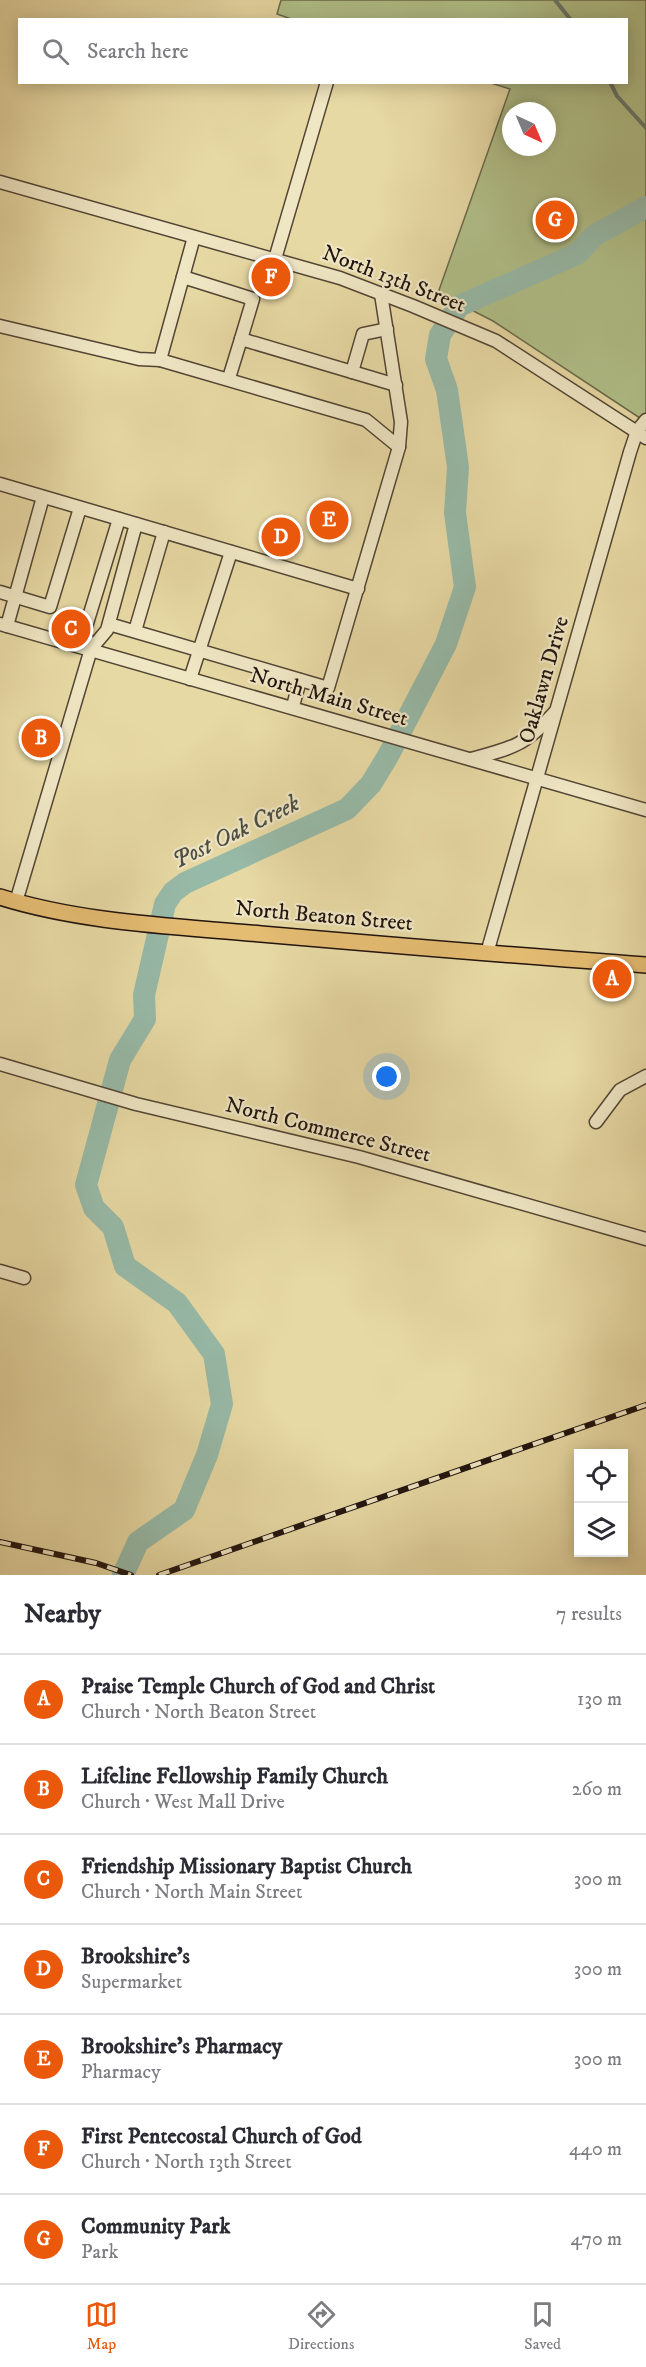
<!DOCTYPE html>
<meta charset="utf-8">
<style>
body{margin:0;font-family:"IM FELL DW Pica",serif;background:#f7f7f7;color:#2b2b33}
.controls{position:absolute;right:18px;bottom:18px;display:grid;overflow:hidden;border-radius:0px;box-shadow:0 3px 15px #0003}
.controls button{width:54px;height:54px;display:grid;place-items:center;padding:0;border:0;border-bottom:2px solid #e1e1e2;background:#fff;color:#2b2b33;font:30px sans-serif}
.compass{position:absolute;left:502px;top:102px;width:54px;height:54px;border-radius:50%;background:#fff;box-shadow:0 3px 15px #0003;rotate:136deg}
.you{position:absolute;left:387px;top:1077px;width:21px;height:21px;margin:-15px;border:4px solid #fff;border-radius:50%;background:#1a73e8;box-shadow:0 0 0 9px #1a73e833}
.badge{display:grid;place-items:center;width:39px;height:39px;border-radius:50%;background:#ea580c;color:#fff;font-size:20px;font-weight:700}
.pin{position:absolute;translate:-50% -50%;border:3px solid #fff;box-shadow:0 2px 6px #0006}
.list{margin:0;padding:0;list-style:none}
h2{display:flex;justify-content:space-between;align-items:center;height:78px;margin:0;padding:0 24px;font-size:26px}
h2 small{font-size:20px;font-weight:400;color:#7c7c81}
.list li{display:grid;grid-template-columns:39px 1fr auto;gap:18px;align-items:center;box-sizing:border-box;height:90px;padding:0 24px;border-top:2px solid #e1e1e2}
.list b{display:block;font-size:22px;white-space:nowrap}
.list p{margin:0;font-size:20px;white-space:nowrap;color:#7c7c81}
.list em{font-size:20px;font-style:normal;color:#7c7c81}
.icon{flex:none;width:33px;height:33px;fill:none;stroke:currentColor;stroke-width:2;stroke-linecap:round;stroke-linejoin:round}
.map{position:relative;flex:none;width:646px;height:1575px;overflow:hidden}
.search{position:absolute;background:#fff;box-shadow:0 3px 15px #0003;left:18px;right:18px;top:18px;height:66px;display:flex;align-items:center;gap:15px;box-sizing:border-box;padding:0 21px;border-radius:0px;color:#7c7c81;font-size:22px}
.sheet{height:708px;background:#fff}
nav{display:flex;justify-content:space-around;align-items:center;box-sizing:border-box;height:84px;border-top:2px solid #e1e1e2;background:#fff;font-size:16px;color:#7c7c81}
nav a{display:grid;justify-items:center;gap:3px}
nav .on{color:#ea580c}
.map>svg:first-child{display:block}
.green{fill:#b1c089;stroke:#696a4c;stroke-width:1.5;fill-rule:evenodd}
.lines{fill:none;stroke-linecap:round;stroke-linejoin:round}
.stream{stroke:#68786b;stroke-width:4}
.river{stroke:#97baa8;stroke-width:22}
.minor-casing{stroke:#524534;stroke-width:15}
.major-casing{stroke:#21140f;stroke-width:18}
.minor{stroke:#efe6c4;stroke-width:12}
.major{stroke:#e4bc72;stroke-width:15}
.rail-casing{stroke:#21140f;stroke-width:6}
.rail{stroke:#efe6c4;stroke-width:4;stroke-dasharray:11;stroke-linecap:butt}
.labels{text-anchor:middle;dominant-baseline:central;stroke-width:4.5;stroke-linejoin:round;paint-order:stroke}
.street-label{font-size:22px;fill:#21140f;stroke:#efe6c4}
.water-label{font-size:24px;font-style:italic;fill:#4a4e45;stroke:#efe6c4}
</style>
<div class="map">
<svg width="646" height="1575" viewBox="0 0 646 1575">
<rect width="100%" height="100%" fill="#e7d9a4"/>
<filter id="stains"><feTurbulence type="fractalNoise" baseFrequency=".00333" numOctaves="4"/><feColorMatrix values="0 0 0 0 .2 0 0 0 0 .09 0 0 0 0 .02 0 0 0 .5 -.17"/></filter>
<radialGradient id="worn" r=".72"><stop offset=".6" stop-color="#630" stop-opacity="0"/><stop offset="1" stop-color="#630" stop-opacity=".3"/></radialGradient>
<path class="green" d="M281,0h365v422l-153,-101 -55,-28 72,-204 -19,-6 135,-1v-62h-332l-17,-6zM511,111h36v36h-36z"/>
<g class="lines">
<g class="stream">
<polyline points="555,0 571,20"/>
<polyline points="610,82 617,96 646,128"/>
</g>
<polyline class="river" points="123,1575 138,1542 184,1510 207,1455 222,1404 214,1354 177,1303 125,1266 113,1227 94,1208 86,1185 120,1060 145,1019 144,995 165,904 173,892 185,883 347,809 371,784 388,756 446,644 465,587 455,513 458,467 447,390 436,359 440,335 459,306 577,254 595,235 646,207"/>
<g class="minor-casing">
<g id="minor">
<polyline points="0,182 340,278 413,306 496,341 646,438"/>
<polyline points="194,237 160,360 366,420 399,447"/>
<polyline points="275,259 327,82"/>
<polyline points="183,277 253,299 241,339"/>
<polyline points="0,326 139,359 160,360"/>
<polyline points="352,372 363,334 387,329"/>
<polyline points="229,378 241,339 396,385"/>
<polyline points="0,484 358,589"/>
<polyline points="0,592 50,607 80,508"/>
<polyline points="0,624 646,810"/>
<polyline points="109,624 328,688 399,447 401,422 381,294"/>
<polyline points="7,626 43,497"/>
<polyline points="135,631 164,532"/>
<polyline points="91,649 84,633 119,519"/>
<polyline points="190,679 231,552"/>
<polyline points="293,706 300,680"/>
<path d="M471,759c42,-11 55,-14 84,-47"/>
<polyline points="16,902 91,649 107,630 136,524"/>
<polyline points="487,953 630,452 637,431 646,420"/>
<polyline points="0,1064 136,1104 359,1157 646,1239"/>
<polyline points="596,1122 620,1090 646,1076"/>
<polyline points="0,1271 24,1278"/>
</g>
</g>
<g class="major-casing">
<path id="major" d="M0,897c83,26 174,29 261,37 128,11 256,22 385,31"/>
</g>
<use href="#minor" class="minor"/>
<use href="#major" class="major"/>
<g class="rail-casing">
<g id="rail">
<polyline points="0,1542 96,1563 131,1575"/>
<polyline points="159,1575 646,1405"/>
</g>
</g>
<use href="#rail" class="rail"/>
</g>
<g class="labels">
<g class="street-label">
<text transform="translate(394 279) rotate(21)">North 13th Street</text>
<text transform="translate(544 680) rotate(-74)">Oaklawn Drive</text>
<text transform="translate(329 697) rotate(16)">North Main Street</text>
<text transform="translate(324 916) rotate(5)">North Beaton Street</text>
<text transform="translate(328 1130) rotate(14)">North Commerce Street</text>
</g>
<g class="water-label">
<text transform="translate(236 832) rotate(-26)">Post Oak Creek</text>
</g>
</g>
<rect width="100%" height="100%" filter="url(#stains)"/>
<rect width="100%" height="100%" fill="url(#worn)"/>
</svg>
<div class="controls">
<button><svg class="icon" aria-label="locate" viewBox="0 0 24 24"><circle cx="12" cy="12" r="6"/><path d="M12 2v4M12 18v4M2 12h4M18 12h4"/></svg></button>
<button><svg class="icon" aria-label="layers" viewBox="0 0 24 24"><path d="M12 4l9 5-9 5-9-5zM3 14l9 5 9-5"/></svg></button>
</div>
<svg class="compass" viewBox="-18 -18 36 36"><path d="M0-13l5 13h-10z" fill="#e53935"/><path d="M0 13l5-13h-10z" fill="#7c7c81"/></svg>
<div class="you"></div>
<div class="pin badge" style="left:612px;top:979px">A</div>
<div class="pin badge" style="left:41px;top:738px">B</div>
<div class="pin badge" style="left:71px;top:629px">C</div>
<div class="pin badge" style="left:281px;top:537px">D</div>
<div class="pin badge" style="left:329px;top:520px">E</div>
<div class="pin badge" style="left:271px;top:277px">F</div>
<div class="pin badge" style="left:555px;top:220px">G</div>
<div class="search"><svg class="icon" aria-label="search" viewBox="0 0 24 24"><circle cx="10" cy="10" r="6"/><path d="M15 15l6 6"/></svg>Search here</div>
</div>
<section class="sheet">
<h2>Nearby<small>7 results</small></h2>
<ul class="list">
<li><span class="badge">A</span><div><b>Praise Temple Church of God and Christ</b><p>Church · North Beaton Street</p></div><em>130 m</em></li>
<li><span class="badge">B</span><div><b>Lifeline Fellowship Family Church</b><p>Church · West Mall Drive</p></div><em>260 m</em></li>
<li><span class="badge">C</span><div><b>Friendship Missionary Baptist Church</b><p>Church · North Main Street</p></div><em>300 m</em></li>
<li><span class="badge">D</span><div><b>Brookshire's</b><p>Supermarket</p></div><em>300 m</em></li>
<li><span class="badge">E</span><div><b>Brookshire's Pharmacy</b><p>Pharmacy</p></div><em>300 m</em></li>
<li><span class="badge">F</span><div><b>First Pentecostal Church of God</b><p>Church · North 13th Street</p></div><em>440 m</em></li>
<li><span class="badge">G</span><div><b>Community Park</b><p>Park</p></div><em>470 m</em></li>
</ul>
</section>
<nav>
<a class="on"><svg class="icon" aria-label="map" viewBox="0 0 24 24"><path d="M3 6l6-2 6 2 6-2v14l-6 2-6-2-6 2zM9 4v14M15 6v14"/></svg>Map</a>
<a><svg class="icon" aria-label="directions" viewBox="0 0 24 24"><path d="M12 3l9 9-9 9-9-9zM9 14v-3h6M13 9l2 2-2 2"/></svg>Directions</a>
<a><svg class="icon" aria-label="saved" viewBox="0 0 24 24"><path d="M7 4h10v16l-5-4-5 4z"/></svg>Saved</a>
</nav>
